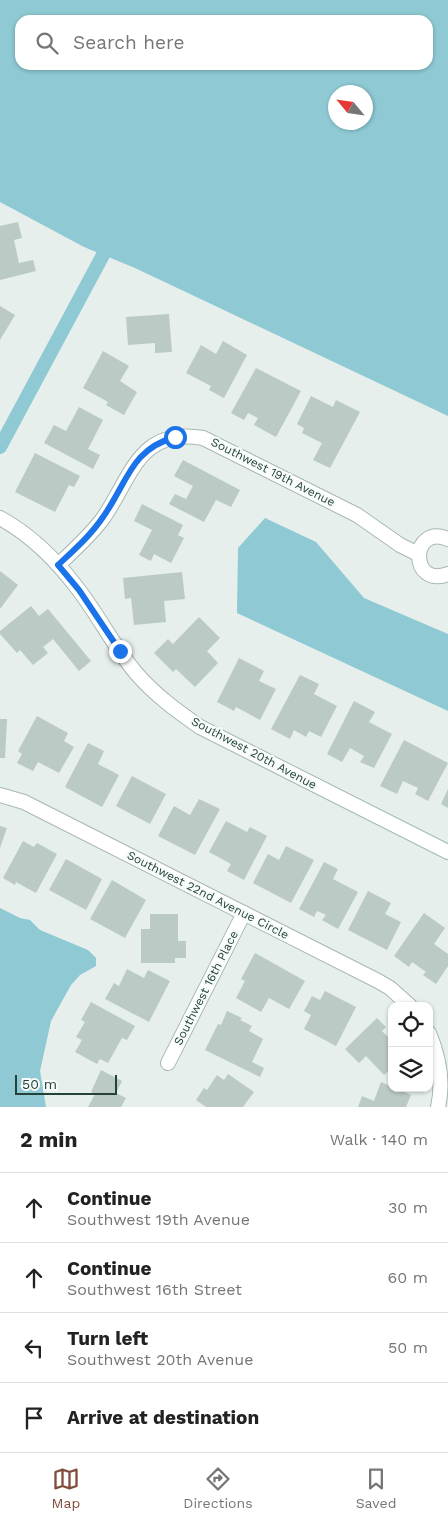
<!DOCTYPE html>
<meta charset="utf-8">
<style>
body{margin:0;font-family:"Work Sans",sans-serif;background:#f6f6f6;color:#222}
.controls{position:absolute;right:15px;bottom:15px;display:grid;overflow:hidden;border-radius:10px;box-shadow:0 1px 4px #0004}
.controls button{width:45px;height:45px;display:grid;place-items:center;padding:0;border:0;border-bottom:1px solid #e0e0e0;background:#fff;color:#222;font:25px sans-serif}
.compass{position:absolute;left:328px;top:85px;width:45px;height:45px;border-radius:50%;background:#fff;box-shadow:0 1px 4px #0004;rotate:299deg}
.scale{position:absolute;left:15px;bottom:12px;width:102px;box-sizing:border-box;padding-left:5px;border:2px solid #24423a;border-top:0;font-size:14px;line-height:18px;white-space:nowrap;color:#24423a;-webkit-text-stroke:4px #f7fbf9;paint-order:stroke}
.stop{position:absolute;width:15px;height:15px;margin:-11px;border:4px solid #1a73e8;border-radius:50%;background:#fff}
.stop.end{background:#1a73e8;border-color:#fff;box-shadow:0 1px 5px #0008}
.list{margin:0;padding:0;list-style:none}
h2{display:flex;justify-content:space-between;align-items:center;height:65px;margin:0;padding:0 20px;font-size:21px}
h2 small{font-size:16px;font-weight:400;color:#767676}
.list li{display:grid;grid-template-columns:32px 1fr auto;gap:15px;align-items:center;box-sizing:border-box;height:70px;padding:0 20px;border-top:1px solid #e0e0e0}
.list b{display:block;font-size:19px;white-space:nowrap}
.list p{margin:0;font-size:16px;white-space:nowrap;color:#767676}
.list em{font-size:16px;font-style:normal;color:#767676}
.icon{flex:none;width:28px;height:28px;fill:none;stroke:currentColor;stroke-width:2;stroke-linecap:round;stroke-linejoin:round}
.map{position:relative;flex:none;width:448px;height:1107px;overflow:hidden}
.search{position:absolute;background:#fff;box-shadow:0 1px 4px #0004;left:15px;right:15px;top:15px;height:55px;display:flex;align-items:center;gap:12px;box-sizing:border-box;padding:0 18px;border-radius:15px;color:#767676;font-size:19px}
.sheet{height:345px;background:#fff}
nav{display:flex;justify-content:space-around;align-items:center;box-sizing:border-box;height:70px;border-top:1px solid #e0e0e0;background:#fff;font-size:14px;color:#767676}
nav a{display:grid;justify-items:center;gap:2px}
nav .on{color:#804e3d}
.map>svg:first-child{display:block}
.water{fill:#8ec9d4;fill-rule:evenodd}
.lines{fill:none;stroke-linecap:round;stroke-linejoin:round}
.canal{stroke:#8ec9d4;stroke-width:14}
.building{fill:#bbcac4}
.street-casing{stroke:#a8b8b2;stroke-width:16}
.street{stroke:#fff;stroke-width:14}
.route{stroke:#1a73e8;stroke-width:6}
.labels{text-anchor:middle;dominant-baseline:central;stroke-width:4.5;stroke-linejoin:round;paint-order:stroke}
.street-label{font-size:12px;fill:#24423a;stroke:#f7fbf9}
</style>
<div class="map">
<svg width="448" height="1107" viewBox="0 0 448 1107">
<rect width="100%" height="100%" fill="#e6efeb"/>
<g class="water">
<path d="M0,0h448v416l-313,-148 -51,-21 -84,-45zM20,20h408v45h-408zM336,92h30v30h-30z"/>
<polygon points="265,518 316,542 364,598 448,634 448,711 237,613 238,548"/>
<polygon points="0,908 20,918 30,920 40,930 88,950 96,958 96,966 80,975 71,985 51,1021 40,1071 46,1107 0,1107"/>
</g>
<g class="lines">
<polyline class="canal" points="0,447 103,255"/>
</g>
<g class="building">
<polygon points="18,222 22,238 14,240 19,263 33,260 36,271 0,280 0,226"/>
<polygon points="0,306 15,315 0,340"/>
<polygon points="169,314 172,352 155,353 155,343 128,345 126,317"/>
<polygon points="223,341 247,355 224,398 209,390 211,386 186,373 201,345 216,354"/>
<polygon points="103,351 129,366 120,381 137,392 124,415 106,405 108,402 83,388"/>
<polygon points="256,368 301,391 276,437 254,425 258,418 248,413 244,420 231,413"/>
<polygon points="311,396 333,407 336,400 360,412 330,468 313,460 322,443 302,433 304,428 297,424"/>
<polygon points="79,407 103,420 88,449 100,455 93,469 44,443 54,425 66,431"/>
<polygon points="35,453 80,476 74,487 69,485 55,512 15,492"/>
<polygon points="183,460 240,490 231,507 216,500 204,522 169,504 175,494 186,499 193,486 174,476"/>
<polygon points="142,504 183,525 178,535 184,538 171,563 154,554 151,561 139,555 152,530 134,521"/>
<polygon points="0,571 18,585 0,609"/>
<polygon points="182,572 185,599 164,601 166,622 134,625 131,598 125,599 123,578"/>
<polygon points="31,606 39,616 48,609 91,661 79,671 53,639 43,647 48,653 33,665 20,650 17,653 0,634 0,631"/>
<polygon points="199,617 220,638 207,651 218,663 195,687 176,669 173,672 154,653 168,639 173,644"/>
<polygon points="239,658 264,671 259,681 276,689 260,720 236,707 234,711 217,702"/>
<polygon points="300,675 319,684 314,694 337,706 321,737 309,731 306,737 294,730 290,739 271,729"/>
<polygon points="354,701 375,712 369,722 392,734 374,768 360,762 364,756 350,748 342,762 327,754"/>
<polygon points="37,716 68,733 64,741 74,747 59,773 38,762 33,771 17,763 22,754 18,751"/>
<polygon points="0,719 7,719 5,758 0,758"/>
<polygon points="404,740 448,763 428,801 415,794 418,788 403,781 397,794 380,786"/>
<polygon points="88,743 104,751 98,764 119,775 102,807 65,787"/>
<polygon points="132,776 166,794 150,824 116,806"/>
<polygon points="448,789 448,808 441,804"/>
<polygon points="199,799 220,809 195,855 158,836 174,806 190,815"/>
<polygon points="226,821 247,832 250,827 267,836 244,880 227,871 231,864 209,852"/>
<polygon points="0,826 7,828 0,848"/>
<polygon points="23,841 34,847 37,843 57,854 36,893 16,882 15,885 3,878"/>
<polygon points="286,846 314,860 291,903 253,883 268,854 279,860"/>
<polygon points="66,859 102,879 86,910 49,890"/>
<polygon points="324,862 338,869 333,879 358,892 338,929 322,920 326,915 317,911 314,917 299,909"/>
<polygon points="112,880 146,900 125,938 90,919"/>
<polygon points="368,891 391,903 385,914 401,922 387,950 348,930"/>
<polygon points="424,913 445,928 434,944 448,954 448,966 436,984 423,975 426,972 412,962 409,967 394,956"/>
<polygon points="150,914 178,914 178,941 186,941 186,958 175,958 175,963 141,963 141,929 150,929"/>
<polygon points="255,953 305,981 289,1009 269,998 261,1012 236,998 245,981 241,979"/>
<polygon points="127,969 144,978 148,970 170,981 149,1022 105,999 114,983 119,986"/>
<polygon points="325,991 356,1007 336,1046 304,1029 311,1015 304,1011 312,996 320,1000"/>
<polygon points="91,1002 135,1026 127,1040 122,1038 108,1063 100,1059 97,1064 75,1052 82,1040 76,1037 85,1022 81,1020"/>
<polygon points="227,1011 242,1018 240,1020 252,1026 249,1031 263,1039 252,1062 264,1068 260,1077 205,1050 218,1024 221,1025"/>
<polygon points="377,1018 386,1027 382,1031 392,1041 392,1068 384,1075 366,1056 359,1063 345,1049"/>
<polygon points="101,1070 122,1081 116,1093 126,1098 121,1107 88,1107 95,1094 91,1092"/>
<polygon points="228,1074 254,1092 243,1107 206,1107 196,1100 204,1088 207,1090 217,1075 224,1080"/>
<polygon points="381,1082 392,1087 392,1088 395,1088 411,1095 406,1107 358,1107 362,1096 374,1101"/>
</g>
<g class="lines">
<g class="street-casing">
<g id="street">
<path d="M0,518c31,17 57,43 78,71 21,27 36,58 58,84 19,22 41,38 64,54l248,125"/>
<path d="M448,539c-38,-16 -39,50 0,35"/>
<path d="M58,565c16,-15 33,-30 46,-48 28,-42 36,-90 99,-79l154,77 43,30 18,9"/>
<polyline points="0,795 24,802 378,981 390,988 410,1006"/>
<path d="M429,1033c10,24 15,48 9,74"/>
<polyline points="168,1063 244,913"/>
</g>
</g>
<use href="#street" class="street"/>
</g>
<g class="lines">
<path class="route" d="M120,651l-41,-61 -21,-25c16,-15 33,-30 45,-48 25,-35 27,-67 72,-80"/>
</g>
<g class="labels">
<g class="street-label">
<text transform="translate(273 472) rotate(27)">Southwest 19th Avenue</text>
<text transform="translate(254 753) rotate(28)">Southwest 20th Avenue</text>
<text transform="translate(208 895) rotate(27)">Southwest 22nd Avenue Circle</text>
<text transform="translate(206 988) rotate(-63)">Southwest 16th Place</text>
</g>
</g>
</svg>
<div class="controls">
<button><svg class="icon" aria-label="locate" viewBox="0 0 24 24"><circle cx="12" cy="12" r="6"/><path d="M12 2v4M12 18v4M2 12h4M18 12h4"/></svg></button>
<button><svg class="icon" aria-label="layers" viewBox="0 0 24 24"><path d="M12 4l9 5-9 5-9-5zM3 14l9 5 9-5"/></svg></button>
</div>
<svg class="compass" viewBox="-18 -18 36 36"><path d="M0-13l5 13h-10z" fill="#e53935"/><path d="M0 13l5-13h-10z" fill="#767676"/></svg>
<div class="scale">50 m</div>
<div class="stop" style="left:175px;top:437px"></div>
<div class="stop end" style="left:120px;top:651px"></div>
<div class="search"><svg class="icon" aria-label="search" viewBox="0 0 24 24"><circle cx="10" cy="10" r="6"/><path d="M15 15l6 6"/></svg>Search here</div>
</div>
<section class="sheet">
<h2>2 min<small>Walk · 140 m</small></h2>
<ul class="list">
<li><svg class="icon" aria-label="ahead" viewBox="0 0 24 24"><path d="M12 20V5M6 11l6-6 6 6"/></svg><div><b>Continue</b><p>Southwest 19th Avenue</p></div><em>30 m</em></li>
<li><svg class="icon" aria-label="ahead" viewBox="0 0 24 24"><path d="M12 20V5M6 11l6-6 6 6"/></svg><div><b>Continue</b><p>Southwest 16th Street</p></div><em>60 m</em></li>
<li><svg class="icon" aria-label="left" viewBox="0 0 24 24"><path d="M17 20v-9H6M10 6l-5 5 5 5"/></svg><div><b>Turn left</b><p>Southwest 20th Avenue</p></div><em>50 m</em></li>
<li><svg class="icon" aria-label="arrive" viewBox="0 0 24 24"><path d="M6 21V4h12l-3 4 3 4H6"/></svg><div><b>Arrive at destination</b></div></li>
</ul>
</section>
<nav>
<a class="on"><svg class="icon" aria-label="map" viewBox="0 0 24 24"><path d="M3 6l6-2 6 2 6-2v14l-6 2-6-2-6 2zM9 4v14M15 6v14"/></svg>Map</a>
<a><svg class="icon" aria-label="directions" viewBox="0 0 24 24"><path d="M12 3l9 9-9 9-9-9zM9 14v-3h6M13 9l2 2-2 2"/></svg>Directions</a>
<a><svg class="icon" aria-label="saved" viewBox="0 0 24 24"><path d="M7 4h10v16l-5-4-5 4z"/></svg>Saved</a>
</nav>
